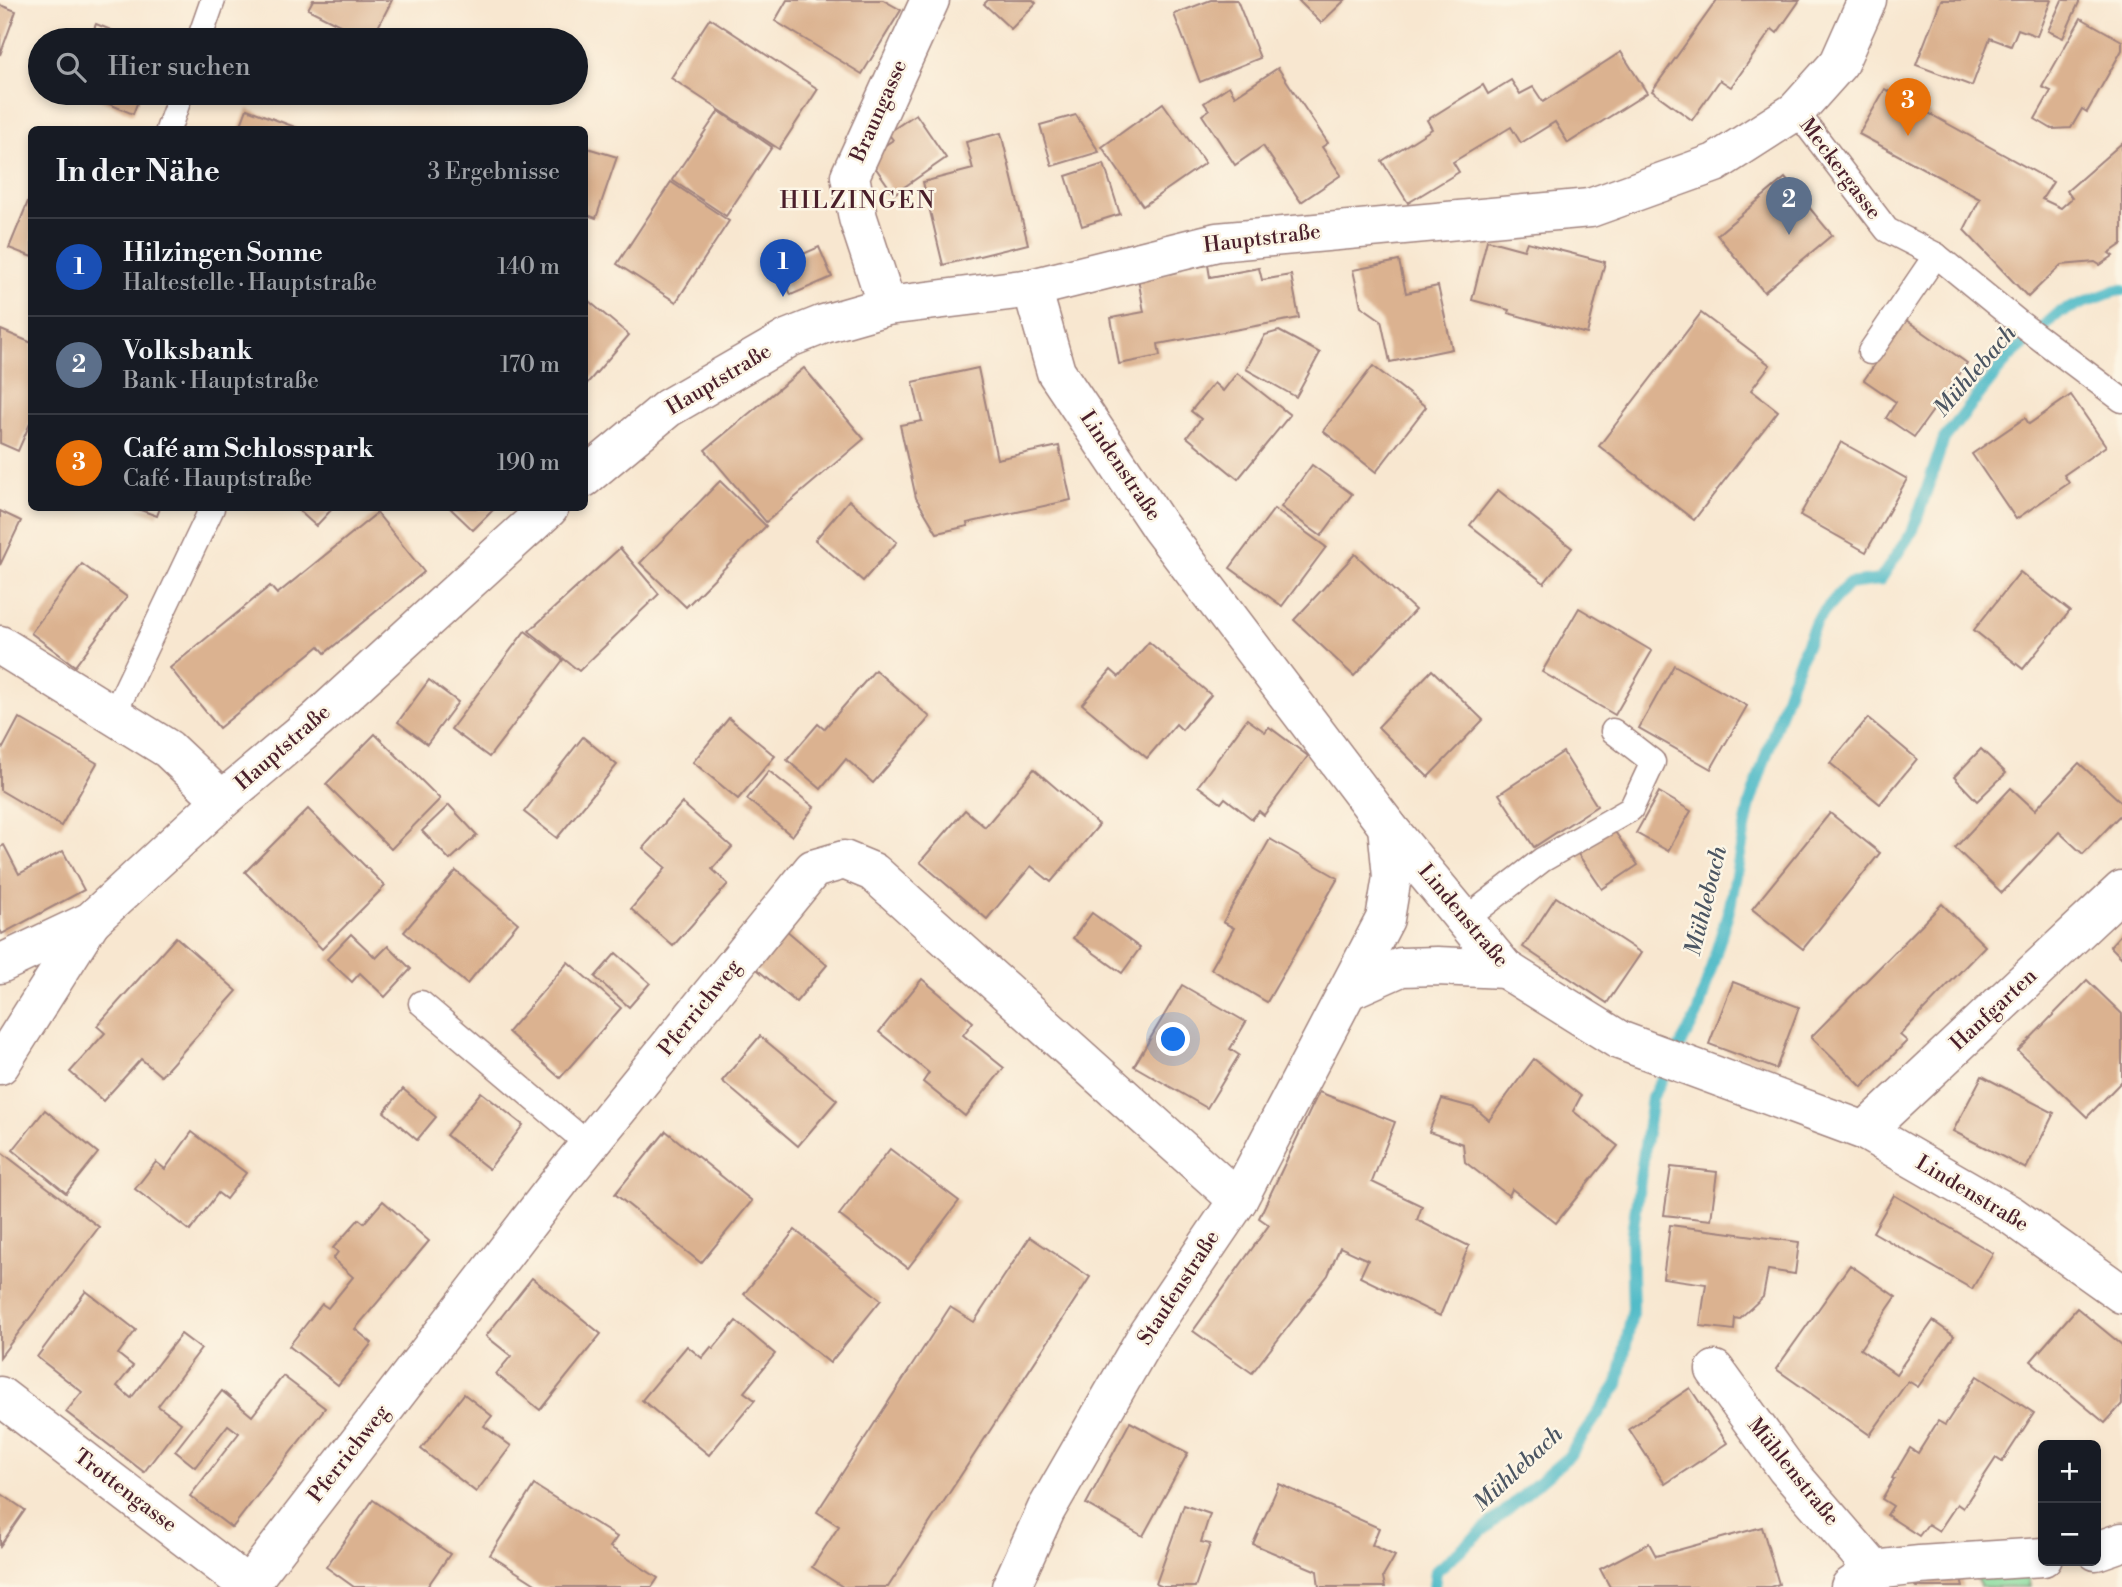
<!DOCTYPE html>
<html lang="de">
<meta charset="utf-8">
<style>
body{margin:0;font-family:"Libre Bodoni",serif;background:#242831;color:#f1f3f6}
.controls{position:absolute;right:21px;bottom:21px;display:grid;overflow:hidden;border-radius:10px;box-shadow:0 4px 10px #0003}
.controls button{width:63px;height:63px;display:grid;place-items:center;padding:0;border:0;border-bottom:2px solid #363941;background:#171b24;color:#f1f3f6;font:35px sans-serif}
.you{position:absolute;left:1174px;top:1040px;width:24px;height:24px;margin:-18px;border:5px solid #fff;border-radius:50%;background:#1a73e8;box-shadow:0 0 0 10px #1a73e833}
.badge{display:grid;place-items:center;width:46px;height:46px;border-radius:50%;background:#d1495b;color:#fff;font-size:23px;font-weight:700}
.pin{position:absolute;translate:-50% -58px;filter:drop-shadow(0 2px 4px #0008)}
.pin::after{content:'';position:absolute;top:37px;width:24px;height:21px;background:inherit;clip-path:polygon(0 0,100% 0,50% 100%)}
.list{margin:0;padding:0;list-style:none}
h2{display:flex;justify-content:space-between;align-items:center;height:91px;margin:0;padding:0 28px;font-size:30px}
h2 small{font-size:23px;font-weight:400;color:#9ea1a6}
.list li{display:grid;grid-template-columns:46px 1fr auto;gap:21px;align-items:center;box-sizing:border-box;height:98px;padding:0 28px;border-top:2px solid #363941}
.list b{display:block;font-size:26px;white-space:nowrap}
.list p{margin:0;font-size:23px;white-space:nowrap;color:#9ea1a6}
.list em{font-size:23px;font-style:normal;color:#9ea1a6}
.icon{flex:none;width:38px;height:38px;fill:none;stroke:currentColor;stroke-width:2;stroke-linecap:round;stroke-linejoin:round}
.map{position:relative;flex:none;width:2122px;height:1587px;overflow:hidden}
.search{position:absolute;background:#171b24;box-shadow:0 4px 10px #0003;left:28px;top:28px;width:560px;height:77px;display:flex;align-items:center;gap:18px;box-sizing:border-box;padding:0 24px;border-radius:38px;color:#9ea1a6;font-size:26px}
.panel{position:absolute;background:#171b24;box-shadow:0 4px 10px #0003;left:28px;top:126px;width:560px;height:385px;border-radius:10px}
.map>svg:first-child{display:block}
.green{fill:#85da9c;stroke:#687c64;stroke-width:2}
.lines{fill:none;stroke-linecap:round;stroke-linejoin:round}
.stream{stroke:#4dbac7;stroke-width:12}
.building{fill:#dbb290}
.service-casing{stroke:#a1837e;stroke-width:27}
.minor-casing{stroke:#a1837e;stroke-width:41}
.service{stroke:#fff;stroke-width:24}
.minor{stroke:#fff;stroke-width:38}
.labels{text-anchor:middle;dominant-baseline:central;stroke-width:5;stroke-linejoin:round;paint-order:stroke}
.street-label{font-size:21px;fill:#4a1f2b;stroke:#fcf5e5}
.water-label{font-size:23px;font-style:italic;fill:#4b5562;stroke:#fcf5e5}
.quarter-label{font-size:24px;letter-spacing:2px;fill:#4a1f2b;stroke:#fcf5e5}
</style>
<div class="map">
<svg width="2122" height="1587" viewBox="0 0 2122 1587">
<rect width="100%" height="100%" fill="#fcf5e5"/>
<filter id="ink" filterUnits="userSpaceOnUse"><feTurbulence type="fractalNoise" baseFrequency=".0143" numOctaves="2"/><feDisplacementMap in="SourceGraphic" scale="14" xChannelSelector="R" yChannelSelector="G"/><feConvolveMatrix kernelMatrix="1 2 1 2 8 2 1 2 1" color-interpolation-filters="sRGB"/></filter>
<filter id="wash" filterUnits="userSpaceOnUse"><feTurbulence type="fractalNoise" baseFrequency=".00686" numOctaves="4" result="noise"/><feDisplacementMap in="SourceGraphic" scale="28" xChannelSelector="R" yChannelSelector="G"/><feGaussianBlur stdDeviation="1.57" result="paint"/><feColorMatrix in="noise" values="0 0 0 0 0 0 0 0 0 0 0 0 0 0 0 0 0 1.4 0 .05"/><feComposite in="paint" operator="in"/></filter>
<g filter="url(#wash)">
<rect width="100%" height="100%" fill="#f8e7d0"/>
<polygon class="green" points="2025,1559 2030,1587 1980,1587 1974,1562"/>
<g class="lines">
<polyline class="stream" points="1434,1587 1436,1571 1569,1456 1618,1384 1633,1309 1631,1241 1652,1098 1697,1015 1730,906 1750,803 1791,682 1816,621 1848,584 1880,580 1913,530 1944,439 2009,357 2060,312 2117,290 2122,290"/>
</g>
<g id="blocks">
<g class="building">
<polygon points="313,0 392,0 374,35 384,40 333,40 340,25 308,9"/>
<polygon points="787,0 883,0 901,10 862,74 775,21"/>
<polygon points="988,0 1033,0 1036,3 1011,29 984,4"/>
<polygon points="1211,0 1237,0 1260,58 1200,82 1174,14"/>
<polygon points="1298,0 1345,0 1321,23"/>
<polygon points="1717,0 1800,0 1777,33 1772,29 1731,87 1720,80 1692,120 1652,91"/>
<polygon points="1941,0 2051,0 2037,36 2018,29 2011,46 1990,38 1972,86 1916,65"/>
<polygon points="2062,0 2080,0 2063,38 2048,31"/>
<polygon points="0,5 16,11 0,55"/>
<polygon points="710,18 818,89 779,149 671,78"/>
<polygon points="2081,18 2122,41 2122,50 2087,112 2082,109 2071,128 2052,129 2035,119 2051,91 2042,87"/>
<polygon points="96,24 136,40 89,40"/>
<polygon points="1621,52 1647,93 1568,143 1555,122 1521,143 1511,127 1453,162 1459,172 1408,203 1382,161 1432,129 1427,120 1483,85 1488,94 1511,80 1520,94 1533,87 1543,102"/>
<polygon points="1278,68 1328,143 1322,147 1341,175 1301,202 1263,146 1235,165 1202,115 1209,110 1204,103 1229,86 1235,96"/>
<polygon points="1885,89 2053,182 2042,199 2061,208 2072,198 2067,191 2122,143 2122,244 2109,253 2113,256 2100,265 2095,262 2061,265 2028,297 1964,230 1980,199 1859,134"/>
<polygon points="83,93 141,93 133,114"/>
<polygon points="1163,103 1205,163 1143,206 1102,147"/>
<polygon points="247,109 300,129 300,130 239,130"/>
<polygon points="719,111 772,147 726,216 672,180"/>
<polygon points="916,114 946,158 894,194 868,157 893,140 888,133"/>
<polygon points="1076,115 1099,152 1052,166 1040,125"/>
<polygon points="1001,133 1028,244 943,265 923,182 973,169 966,142"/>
<polygon points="584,147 617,157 596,218 584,214"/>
<polygon points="1104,164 1120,214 1082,226 1066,176"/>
<polygon points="1785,178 1832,235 1764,292 1717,235"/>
<polygon points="671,182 729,221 676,302 617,264"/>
<polygon points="32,192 32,257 9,248"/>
<polygon points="1487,240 1524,250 1527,242 1605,262 1587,334 1508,313 1509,310 1472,300"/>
<polygon points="819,247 832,277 791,295 778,265"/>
<polygon points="1399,261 1406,293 1438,286 1452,349 1390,362 1381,320 1361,306 1353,270"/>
<polygon points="1208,265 1210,277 1259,268 1262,280 1291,275 1299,318 1158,344 1160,356 1119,364 1111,318 1144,312 1138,278"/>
<polygon points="584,297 629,335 584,387"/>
<polygon points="1701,313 1770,365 1751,390 1778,411 1694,520 1599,446"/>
<polygon points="1906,320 1967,363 1914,437 1886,418 1896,402 1864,380"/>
<polygon points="1,330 32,343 32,419 18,451 0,443"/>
<polygon points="1279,331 1320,353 1296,397 1246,369 1265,335"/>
<polygon points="1373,366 1426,407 1376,472 1323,431"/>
<polygon points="804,368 864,439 766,522 705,450"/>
<polygon points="978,368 997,459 1059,446 1071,500 967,523 968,526 937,533 916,498 900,425 922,421 913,382"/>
<polygon points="1237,373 1290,415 1238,479 1187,437 1201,419 1191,411 1214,383 1223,391"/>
<polygon points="2071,395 2106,446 2064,475 2069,483 2016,519 1972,454 2025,418 2029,424"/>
<polygon points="1841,442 1907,479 1866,552 1800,515"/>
<polygon points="1312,465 1352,494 1321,536 1281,507"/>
<polygon points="720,481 766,526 686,607 640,563"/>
<polygon points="1498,490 1572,548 1544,583 1470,525"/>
<polygon points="849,500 897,542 863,581 815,540"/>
<polygon points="135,508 160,508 157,516"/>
<polygon points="296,508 333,508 316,526"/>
<polygon points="450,508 495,508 473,530"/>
<polygon points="1274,509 1326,547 1282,606 1230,568"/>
<polygon points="0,511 21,521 0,565"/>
<polygon points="377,513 424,572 325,653 319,646 219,728 170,668 270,586 277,594"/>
<polygon points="620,548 659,594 579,671 529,631"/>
<polygon points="1355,554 1415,610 1354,676 1294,620"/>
<polygon points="82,564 127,597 75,666 31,633"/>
<polygon points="2020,572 2070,611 2023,669 1974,630"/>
<polygon points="1579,608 1652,651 1615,715 1542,672"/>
<polygon points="525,631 563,660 489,757 451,729"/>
<polygon points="1149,642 1211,695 1182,730 1176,724 1147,758 1082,704 1111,670 1119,677"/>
<polygon points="1674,665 1747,706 1711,769 1639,728"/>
<polygon points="875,670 930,717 873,783 846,759 821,789 787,760 818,724 824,729"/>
<polygon points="1432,670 1483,720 1428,777 1378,727"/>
<polygon points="429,680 458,702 427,744 398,722"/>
<polygon points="19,718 97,763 61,826 0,790 0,746 3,748"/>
<polygon points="729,718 775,756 738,799 693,762"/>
<polygon points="1868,718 1917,759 1880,804 1830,763"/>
<polygon points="1247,719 1265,732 1269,727 1308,756 1264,815 1259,811 1252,819 1225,798 1221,803 1198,786"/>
<polygon points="375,734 440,799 391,849 326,784"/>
<polygon points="583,737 617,765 557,838 524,812"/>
<polygon points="1981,749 2006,773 1977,801 1954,777"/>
<polygon points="1563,752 1597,806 1534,847 1499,794"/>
<polygon points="2079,763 2122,803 2122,813 2083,854 2059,832 2002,893 1955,848 2011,788 2035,810"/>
<polygon points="1034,769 1099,825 1051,882 1031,866 987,919 920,862 965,810 985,827"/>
<polygon points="769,771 814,807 792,836 747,799"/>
<polygon points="1659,792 1691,811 1668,851 1636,833"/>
<polygon points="682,803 732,847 712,869 728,884 673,946 631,909 666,868 643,848"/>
<polygon points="449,805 477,835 450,860 422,831"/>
<polygon points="308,809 385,886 322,949 245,872"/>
<polygon points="1830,813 1880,853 1803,949 1752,909"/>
<polygon points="1611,826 1638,865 1602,889 1576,851"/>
<polygon points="1270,839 1338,878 1267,1002 1211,969 1234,928 1223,922"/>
<polygon points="4,845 19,874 63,851 84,890 2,934 0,930 0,847"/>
<polygon points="456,871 518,923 467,984 404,932"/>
<polygon points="1556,897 1641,953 1607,1003 1523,947"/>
<polygon points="1942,904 1985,946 1900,1035 1907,1041 1862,1087 1811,1037"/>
<polygon points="1092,913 1140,948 1122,973 1073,938"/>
<polygon points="785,929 827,965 796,1002 753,966"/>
<polygon points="2122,933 2122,958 2110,946"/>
<polygon points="351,934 376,958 388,946 411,969 385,997 360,973 352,982 327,959"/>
<polygon points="176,937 237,991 161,1076 141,1059 103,1101 70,1072 105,1033 97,1026"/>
<polygon points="616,953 650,983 629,1007 595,977"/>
<polygon points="568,962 621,1008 560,1078 508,1032"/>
<polygon points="922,979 973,1022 963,1035 1004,1068 965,1116 923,1082 929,1073 879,1032"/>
<polygon points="2087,980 2122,1014 2122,1081 2087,1117 2018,1051"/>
<polygon points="1733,982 1799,1007 1776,1069 1709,1044"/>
<polygon points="1182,985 1246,1022 1230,1049 1239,1055 1207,1108 1134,1066"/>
<polygon points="760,1036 837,1100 798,1146 722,1081"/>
<polygon points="1534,1059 1581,1096 1573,1111 1618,1146 1556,1223 1512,1189 1509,1196 1465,1162 1463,1144 1429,1132 1442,1099 1475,1108 1489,1120"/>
<polygon points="1982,1076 2054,1113 2026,1169 1953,1131"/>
<polygon points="403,1089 436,1117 417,1140 384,1112"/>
<polygon points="481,1092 523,1125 489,1169 446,1135"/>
<polygon points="1319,1092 1395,1122 1372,1182 1422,1206 1417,1220 1469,1246 1440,1316 1360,1277 1368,1260 1340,1247 1328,1275 1252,1373 1193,1331 1269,1225 1259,1218"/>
<polygon points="45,1110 98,1153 66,1193 13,1150"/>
<polygon points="666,1131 752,1201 701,1263 615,1194"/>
<polygon points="192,1132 246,1173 226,1199 218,1193 190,1231 135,1189 156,1162 165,1169"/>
<polygon points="890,1149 959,1201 908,1268 839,1215"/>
<polygon points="0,1151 99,1227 0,1357"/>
<polygon points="1671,1167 1717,1172 1711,1220 1664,1215"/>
<polygon points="1894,1195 1993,1253 1972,1289 1873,1232"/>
<polygon points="383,1201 429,1241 355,1329 372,1343 338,1385 289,1346 322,1304 328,1308 353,1277 333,1259 338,1252 333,1248 359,1219 364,1223"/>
<polygon points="1670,1225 1799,1242 1795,1274 1768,1270 1763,1297 1739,1319 1735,1318 1734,1330 1700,1326 1706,1284 1663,1278"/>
<polygon points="795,1230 881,1300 830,1363 744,1294"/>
<polygon points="1030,1237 1090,1277 888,1587 843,1587 812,1567 839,1526 817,1512 950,1307 974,1322"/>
<polygon points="1850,1265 1896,1297 1860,1349 1896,1374 1933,1321 1954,1336 1918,1387 1908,1381 1870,1435 1776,1369"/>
<polygon points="532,1278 601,1334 540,1410 496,1374 511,1356 486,1336"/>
<polygon points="86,1291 136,1330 118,1354 133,1366 117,1386 131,1398 181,1334 201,1349 158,1406 181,1423 144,1472 66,1412 82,1392 37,1357"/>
<polygon points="2077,1308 2122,1345 2122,1404 2105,1423 2031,1361"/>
<polygon points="736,1321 775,1354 744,1392 755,1400 709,1455 642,1400 687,1346 702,1358 711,1347 713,1349"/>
<polygon points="283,1376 325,1408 232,1528 190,1496 239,1433 228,1425 195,1467 175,1451 222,1391 252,1416"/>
<polygon points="1977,1376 2034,1413 2002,1462 1996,1458 1963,1508 1957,1504 1939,1531 1928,1524 1919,1536 1887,1515 1893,1506 1882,1499 1894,1479 1892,1478 1910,1448 1918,1453 1938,1421 1945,1425"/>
<polygon points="1690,1388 1727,1443 1665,1484 1629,1429"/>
<polygon points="464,1394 492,1416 484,1426 511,1446 476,1492 421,1449"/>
<polygon points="1130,1422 1188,1453 1143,1536 1086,1504"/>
<polygon points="1279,1484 1379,1528 1372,1545 1395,1556 1383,1577 1385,1587 1319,1587 1317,1571 1253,1544"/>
<polygon points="534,1485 617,1537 610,1547 658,1578 652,1587 540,1587 490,1555"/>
<polygon points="0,1493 25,1510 0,1546"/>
<polygon points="373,1500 450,1554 427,1587 354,1587 326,1567"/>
<polygon points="1184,1505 1210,1514 1201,1542 1210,1544 1195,1587 1163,1587 1156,1584"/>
<polygon points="1762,1527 1779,1584 1770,1587 1610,1587 1600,1569 1649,1543 1656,1556"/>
<polygon points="1959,1573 1963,1587 1916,1587 1915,1586"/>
</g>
</g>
</g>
<g filter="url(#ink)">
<use href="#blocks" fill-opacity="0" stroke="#a1837e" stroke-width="2"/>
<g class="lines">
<g class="service-casing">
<g id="service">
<polyline points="199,40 213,0"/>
<polyline points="1796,111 1887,230 1936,255 2017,321 2122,400"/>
<polyline points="168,130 181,93"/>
<polyline points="1870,352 1936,255"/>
<polyline points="113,716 212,508"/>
<polyline points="1466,919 1542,860 1631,809 1653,762 1613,731"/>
<polyline points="421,1003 589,1145"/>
</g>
</g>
<g class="minor-casing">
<g id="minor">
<polyline points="1032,288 1056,372 1160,527 1387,826 1505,969 1619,1040 1865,1131 2011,1215 2122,1294"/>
<polyline points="887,306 858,218 850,176 930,0"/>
<polyline points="584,478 668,408 789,338 824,324 887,306 1032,288 1217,242 1590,208 1715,163 1796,111 1839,63 1867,0"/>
<polyline points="0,645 168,749 222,800"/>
<polyline points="0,964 91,921 222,800 317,720 549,508"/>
<polyline points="1349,990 1401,967 1437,966 1505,969"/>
<polyline points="0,1065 91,921"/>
<polyline points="1865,1131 2122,890"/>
<polyline points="1715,1370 1786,1468 1874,1570"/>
<polyline points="0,1396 250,1587"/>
<polyline points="2096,1551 2122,1542"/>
<polyline points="248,1586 567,1172 813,869 844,860 873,872 1238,1200"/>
<polyline points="1011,1587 1046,1510 1148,1333 1238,1200 1385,919 1392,877 1387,826"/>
<polyline points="1850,1587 1874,1570 1920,1565 2043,1557"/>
</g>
</g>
<use href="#service" class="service"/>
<use href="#minor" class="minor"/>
</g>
</g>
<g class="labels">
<g class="street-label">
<text transform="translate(879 111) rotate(-66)">Braungasse</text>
<text transform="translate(1840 169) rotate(53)">Meckergasse</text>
<text transform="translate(1262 239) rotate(-7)">Hauptstraße</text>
<text transform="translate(719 380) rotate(-31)">Hauptstraße</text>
<text transform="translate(1120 466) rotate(56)">Lindenstraße</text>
<text transform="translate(283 748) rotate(-41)">Hauptstraße</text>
<text transform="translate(1463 916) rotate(50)">Lindenstraße</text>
<text transform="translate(700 1008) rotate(-51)">Pferrichweg</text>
<text transform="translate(1994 1010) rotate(-43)">Hanfgarten</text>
<text transform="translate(1972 1194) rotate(31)">Lindenstraße</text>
<text transform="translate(1179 1288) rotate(-57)">Staufenstraße</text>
<text transform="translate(349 1454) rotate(-52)">Pferrichweg</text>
<text transform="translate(1793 1472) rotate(51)">Mühlenstraße</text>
<text transform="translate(125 1491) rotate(37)">Trottengasse</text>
</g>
<g class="water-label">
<text transform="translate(1975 371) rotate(-49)">Mühlebach</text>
<text transform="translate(1706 901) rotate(-76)">Mühlebach</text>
<text transform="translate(1518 1469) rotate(-43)">Mühlebach</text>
</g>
<g class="quarter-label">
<text x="858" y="201">HILZINGEN</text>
</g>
</g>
</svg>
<div class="controls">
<button>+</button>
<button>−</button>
</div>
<div class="you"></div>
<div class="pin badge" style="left:783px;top:297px;background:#1a4fb4">1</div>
<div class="pin badge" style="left:1789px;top:235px;background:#5c6f8a">2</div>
<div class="pin badge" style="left:1908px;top:136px;background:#e8710a">3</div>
<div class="search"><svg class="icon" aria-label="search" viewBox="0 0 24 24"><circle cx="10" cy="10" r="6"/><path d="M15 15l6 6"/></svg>Hier suchen</div>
<section class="panel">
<h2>In der Nähe<small>3 Ergebnisse</small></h2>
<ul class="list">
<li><span class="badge" style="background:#1a4fb4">1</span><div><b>Hilzingen Sonne</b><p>Haltestelle · Hauptstraße</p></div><em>140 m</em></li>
<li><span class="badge" style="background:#5c6f8a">2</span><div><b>Volksbank</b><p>Bank · Hauptstraße</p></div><em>170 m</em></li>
<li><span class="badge" style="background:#e8710a">3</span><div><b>Café am Schlosspark</b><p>Café · Hauptstraße</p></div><em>190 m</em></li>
</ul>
</section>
</div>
